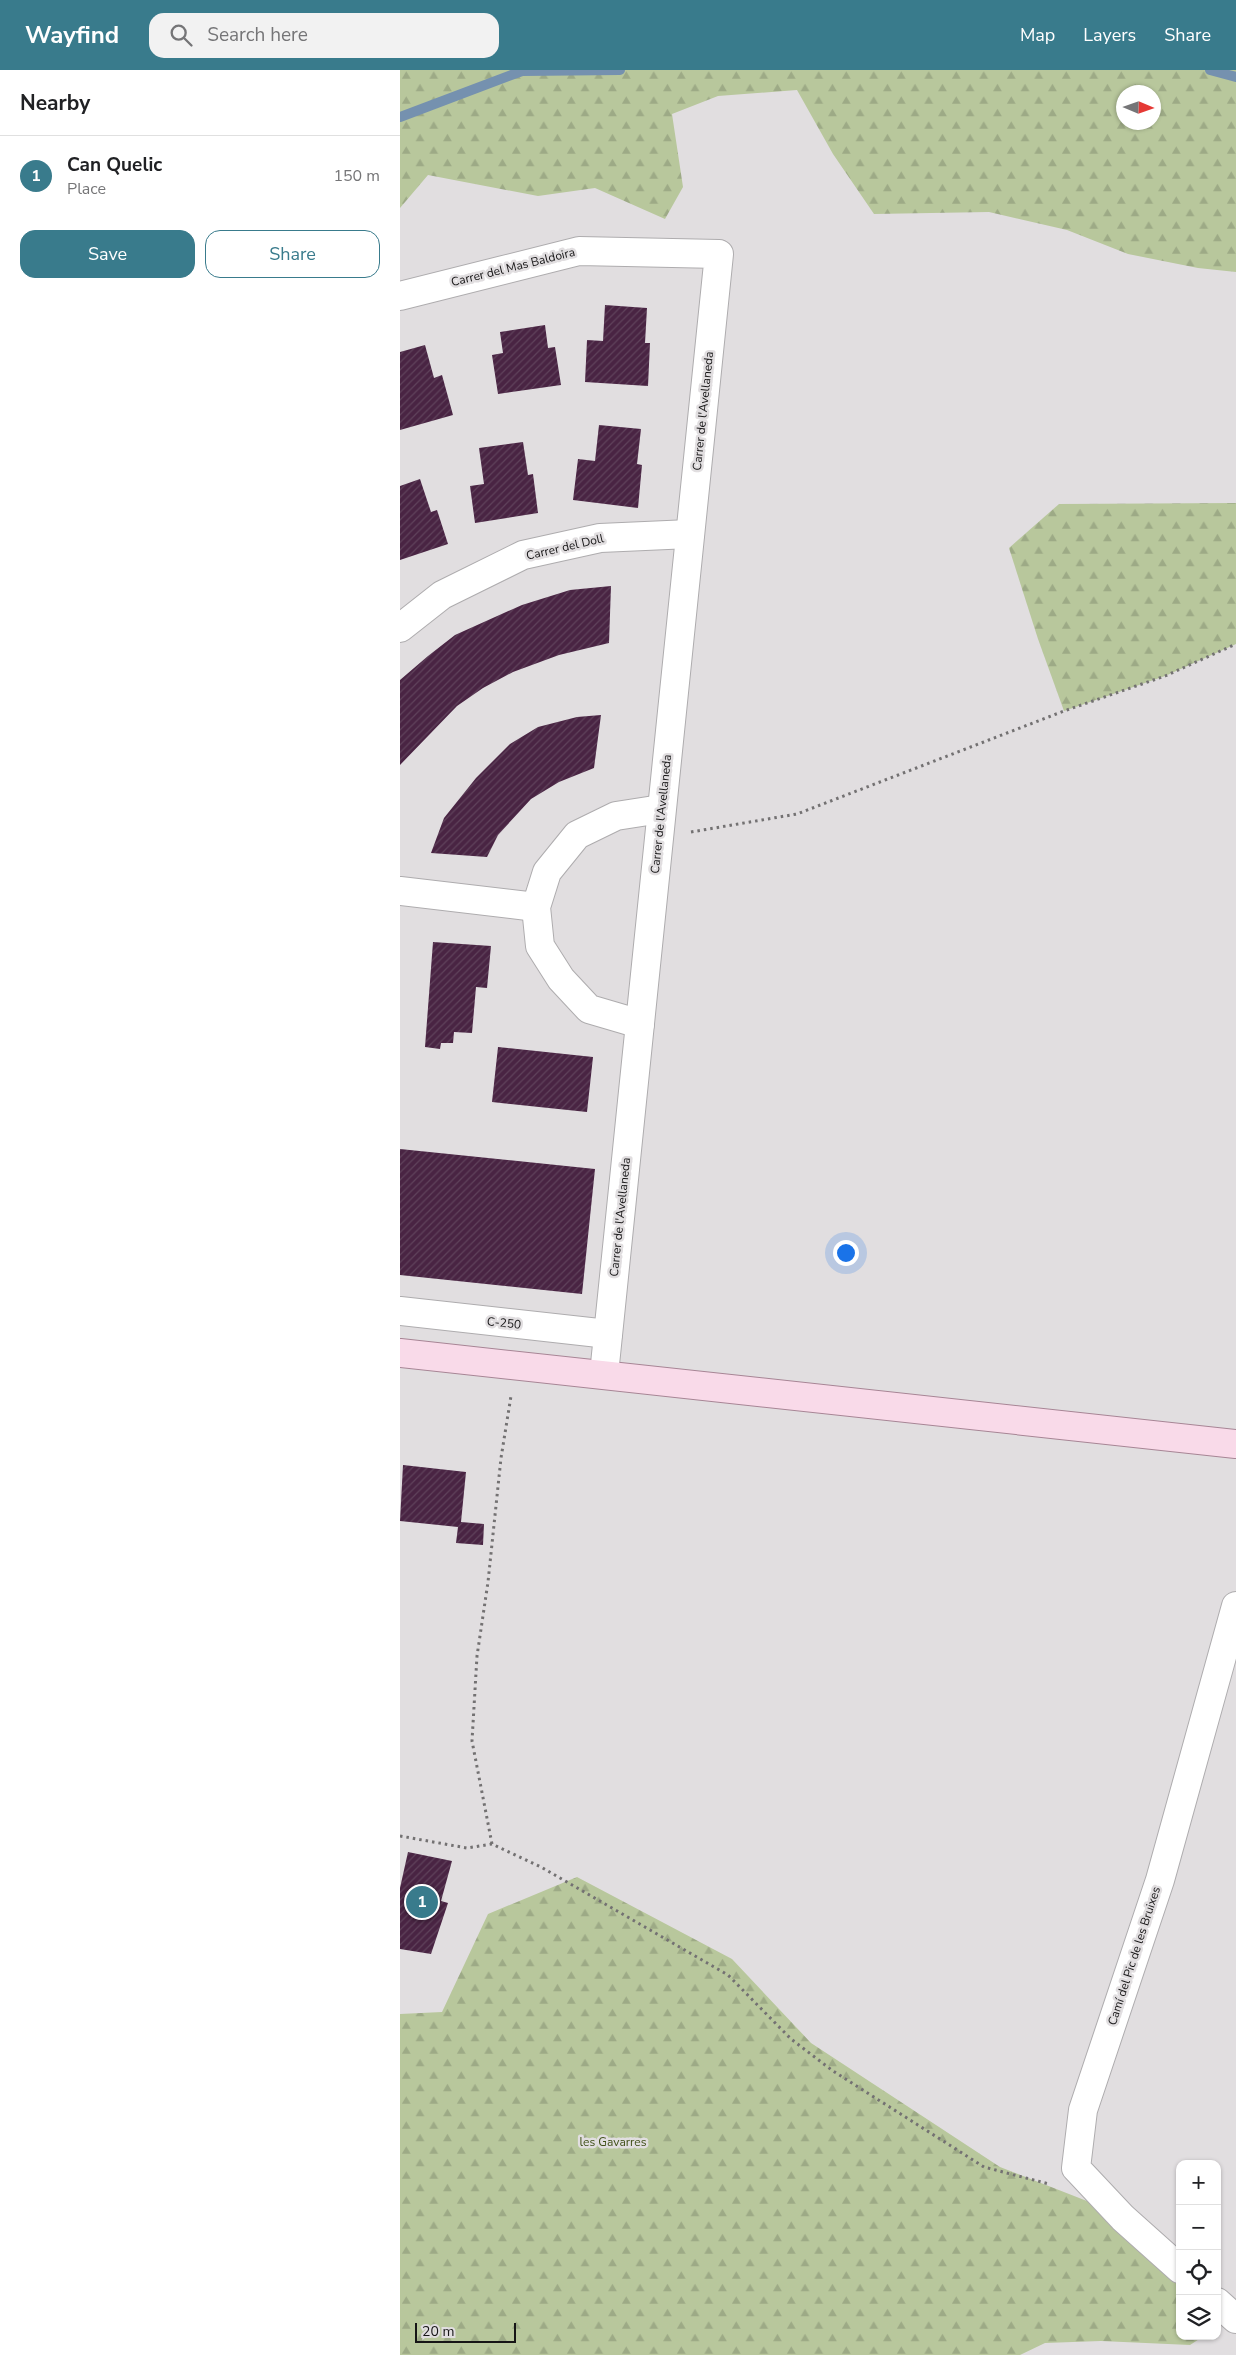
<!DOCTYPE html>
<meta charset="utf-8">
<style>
body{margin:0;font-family:"Nunito Sans",sans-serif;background:#f2f2f2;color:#202124}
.controls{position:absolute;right:15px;bottom:15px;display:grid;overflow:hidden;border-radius:10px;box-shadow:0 1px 4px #0004}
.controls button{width:45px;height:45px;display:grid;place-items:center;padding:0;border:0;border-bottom:1px solid #e0e0e0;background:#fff;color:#202124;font:25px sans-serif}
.compass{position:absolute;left:716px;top:15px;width:45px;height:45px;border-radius:50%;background:#fff;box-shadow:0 1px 4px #0004;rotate:92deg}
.scale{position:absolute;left:15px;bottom:12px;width:101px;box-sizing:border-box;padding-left:5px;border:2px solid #161516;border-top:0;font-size:14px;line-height:18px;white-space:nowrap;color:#161516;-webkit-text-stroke:4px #e1dee0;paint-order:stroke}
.you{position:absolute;left:445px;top:1182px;width:18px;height:18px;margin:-12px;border:4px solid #fff;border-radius:50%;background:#1a73e8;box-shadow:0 0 0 8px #1a73e833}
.badge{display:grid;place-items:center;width:32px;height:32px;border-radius:50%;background:#397b8c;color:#fff;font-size:16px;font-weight:700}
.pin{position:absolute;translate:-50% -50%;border:2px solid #fff;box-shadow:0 1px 5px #0006}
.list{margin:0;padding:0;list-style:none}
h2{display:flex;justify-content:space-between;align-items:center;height:65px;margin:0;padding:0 20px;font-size:21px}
h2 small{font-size:16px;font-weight:400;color:#757577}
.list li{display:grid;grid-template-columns:32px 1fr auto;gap:15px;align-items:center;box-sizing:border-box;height:80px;padding:0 20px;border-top:1px solid #e0e0e0}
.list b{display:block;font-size:19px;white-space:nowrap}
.list p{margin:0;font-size:16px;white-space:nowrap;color:#757577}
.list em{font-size:16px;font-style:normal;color:#757577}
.actions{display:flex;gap:10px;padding:15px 20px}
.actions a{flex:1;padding:11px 0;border:1px solid #397b8c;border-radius:15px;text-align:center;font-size:18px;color:#397b8c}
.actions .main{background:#397b8c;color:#fff}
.icon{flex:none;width:28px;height:28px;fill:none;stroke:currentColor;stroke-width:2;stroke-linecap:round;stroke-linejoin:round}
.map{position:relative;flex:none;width:836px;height:2285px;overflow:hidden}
header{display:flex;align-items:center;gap:30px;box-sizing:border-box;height:70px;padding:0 25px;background:#397b8c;color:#fff}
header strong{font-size:24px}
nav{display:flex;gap:28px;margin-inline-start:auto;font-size:18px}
.search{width:350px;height:45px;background:#f2f2f2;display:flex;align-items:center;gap:12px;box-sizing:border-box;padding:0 18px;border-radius:15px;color:#757577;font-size:19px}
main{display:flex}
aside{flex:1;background:#fff}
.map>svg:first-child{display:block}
.forest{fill:url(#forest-firs);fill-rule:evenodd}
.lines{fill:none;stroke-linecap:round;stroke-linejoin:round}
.stream{stroke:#7591af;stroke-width:10}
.building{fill:url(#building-hatch)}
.minor-casing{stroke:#aeacae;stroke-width:30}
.major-casing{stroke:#a78595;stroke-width:30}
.path{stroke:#737172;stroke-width:3;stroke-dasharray:2.5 4;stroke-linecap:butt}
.minor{stroke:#fff;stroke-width:28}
.major{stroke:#f9dae9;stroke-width:28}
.labels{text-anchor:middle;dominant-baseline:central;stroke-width:5;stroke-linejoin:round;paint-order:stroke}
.street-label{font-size:12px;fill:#161516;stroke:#e1dee0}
.park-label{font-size:12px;fill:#405018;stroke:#e1dee0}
</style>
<header>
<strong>Wayfind</strong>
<div class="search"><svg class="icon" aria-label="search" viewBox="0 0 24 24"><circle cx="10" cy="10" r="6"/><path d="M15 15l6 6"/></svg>Search here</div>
<nav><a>Map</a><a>Layers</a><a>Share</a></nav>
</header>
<main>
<aside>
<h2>Nearby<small></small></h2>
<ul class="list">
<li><span class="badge">1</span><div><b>Can Quelic</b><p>Place</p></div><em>150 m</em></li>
</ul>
<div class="actions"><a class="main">Save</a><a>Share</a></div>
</aside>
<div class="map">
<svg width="836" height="2285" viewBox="0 0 836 2285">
<defs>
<pattern id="forest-firs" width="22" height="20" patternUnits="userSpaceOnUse" patternTransform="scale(1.25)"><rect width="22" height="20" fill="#b8c79c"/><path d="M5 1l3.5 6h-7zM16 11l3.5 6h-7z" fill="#9daa86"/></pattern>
<pattern id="building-hatch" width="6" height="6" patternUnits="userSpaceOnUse" patternTransform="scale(1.25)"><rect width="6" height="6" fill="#492443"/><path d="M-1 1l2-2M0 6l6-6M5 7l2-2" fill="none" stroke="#5f425b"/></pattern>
</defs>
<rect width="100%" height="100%" fill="#e1dee0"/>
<g class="forest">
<path d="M0,0h836v202l-38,-4 -70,-14 -61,-24 -78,-18 -115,2 -41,-60 -36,-64 -79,6 -46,18 11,73 -18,32 -70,-31 -57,8 -110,-21 -28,33zM724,22h30v30h-30z"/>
<polygon points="836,433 836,574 765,606 664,641 638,569 609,478 659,434"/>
<polygon points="177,1807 332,1889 411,1973 600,2097 692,2133 780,2211 780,2266 804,2266 790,2275 701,2271 645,2273 620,2285 0,2285 0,1944 42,1942 88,1844"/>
</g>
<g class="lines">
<g class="stream">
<polyline points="810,0 836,7"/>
<polyline points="0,47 122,1 220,0"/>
</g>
</g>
<g class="building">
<polygon points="205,235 247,238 245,273 250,273 248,316 185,312 187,270 203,271"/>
<polygon points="145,255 148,278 155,277 161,315 98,324 92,285 103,283 100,262"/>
<polygon points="25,275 34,308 42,305 53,345 0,360 0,282"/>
<polygon points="199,355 241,359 237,394 242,395 238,438 173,430 178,389 195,391"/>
<polygon points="123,372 128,405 133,404 138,443 75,453 70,416 84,414 79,378"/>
<polygon points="20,409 31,442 37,440 48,474 0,490 0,416"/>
<polygon points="211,516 209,573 159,585 113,602 83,618 57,636 0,695 0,610 28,586 55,565 122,535 170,520"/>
<polygon points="201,645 194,698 159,712 131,729 98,765 87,787 31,783 44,748 76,708 110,674 138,657 177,647"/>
<polygon points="33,872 91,876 87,918 76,917 72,963 54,962 53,973 41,973 40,979 25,977"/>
<polygon points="98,977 193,987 187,1042 92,1032"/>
<polygon points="0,1079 195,1099 182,1224 0,1205"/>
<polygon points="3,1395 66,1402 61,1452 84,1454 83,1475 56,1473 58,1457 0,1451"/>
<polygon points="8,1782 52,1791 41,1831 48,1833 31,1884 0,1879 0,1818"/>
</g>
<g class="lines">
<g class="minor-casing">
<g id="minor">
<polyline points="0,226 179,181 319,184 204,1304"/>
<polyline points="0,558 42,525 123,485 200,468 290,464"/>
<polyline points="0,821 136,837"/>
<polyline points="240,954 189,939 161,909 140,876 136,837 147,802 177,765 216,746 261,739"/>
<polyline points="0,1241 208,1264"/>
<polyline points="780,2199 723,2148 676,2098 683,2040 760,1810 836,1536"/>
<polyline points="817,2232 836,2249"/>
</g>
</g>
<g class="major-casing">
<polyline id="major" points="0,1283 836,1374"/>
</g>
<g class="path">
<polyline points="291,762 397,744 664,641 765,606 836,574"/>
<polyline points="0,1766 67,1778 92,1774 141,1797 328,1905 391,1969 433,2001 584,2097 649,2114"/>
<polyline points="92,1774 72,1671 77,1586 88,1512 101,1388 111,1326"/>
</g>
<use href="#minor" class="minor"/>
<use href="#major" class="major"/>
</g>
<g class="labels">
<g class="street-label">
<text transform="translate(113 197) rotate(-14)">Carrer del Mas Baldoira</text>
<text transform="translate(303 341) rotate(-84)">Carrer de l'Avellaneda</text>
<text transform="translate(165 477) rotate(-13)">Carrer del Doll</text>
<text transform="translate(261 744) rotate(-84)">Carrer de l'Avellaneda</text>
<text transform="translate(220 1147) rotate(-84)">Carrer de l'Avellaneda</text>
<text transform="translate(104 1253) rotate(6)">C-250</text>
<text transform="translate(734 1886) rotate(-72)">Camí del Pic de les Bruixes</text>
</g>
<g class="park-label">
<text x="213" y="2072">les Gavarres</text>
</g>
</g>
</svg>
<div class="controls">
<button>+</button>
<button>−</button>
<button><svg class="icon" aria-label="locate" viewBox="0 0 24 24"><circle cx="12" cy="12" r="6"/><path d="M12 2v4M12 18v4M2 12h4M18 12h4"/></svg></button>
<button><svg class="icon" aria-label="layers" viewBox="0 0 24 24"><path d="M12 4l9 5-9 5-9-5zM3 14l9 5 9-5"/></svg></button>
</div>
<svg class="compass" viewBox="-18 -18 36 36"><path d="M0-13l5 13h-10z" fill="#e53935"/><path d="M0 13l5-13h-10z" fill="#757577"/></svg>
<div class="scale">20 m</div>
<div class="you"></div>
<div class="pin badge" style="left:22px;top:1832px">1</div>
</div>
</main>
